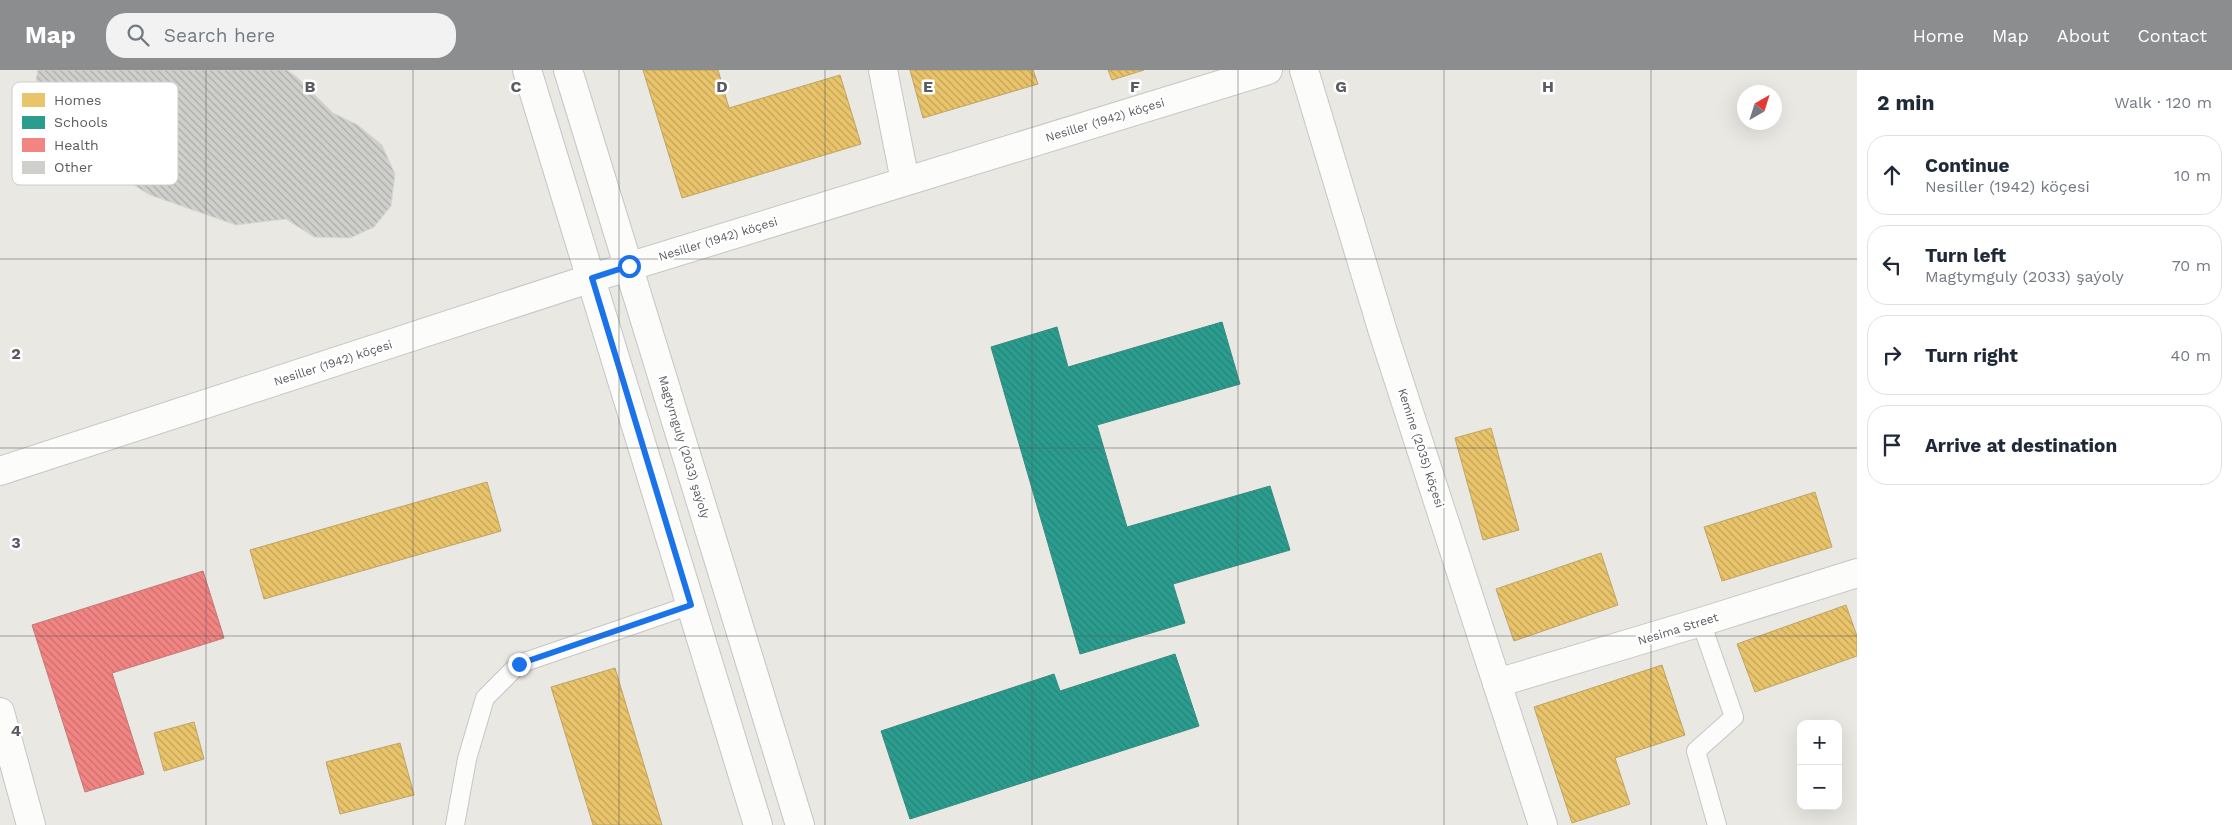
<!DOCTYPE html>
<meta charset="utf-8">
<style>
body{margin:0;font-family:"Work Sans",sans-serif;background:#f2f2f3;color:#1f2937}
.controls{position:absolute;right:15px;bottom:15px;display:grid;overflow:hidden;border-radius:10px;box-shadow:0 5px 20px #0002}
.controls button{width:45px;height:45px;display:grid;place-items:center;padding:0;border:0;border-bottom:1px solid #e0e1e3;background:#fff;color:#1f2937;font:25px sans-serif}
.compass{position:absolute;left:1737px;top:15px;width:45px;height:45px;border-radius:50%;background:#fff;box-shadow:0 5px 20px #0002;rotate:39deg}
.stop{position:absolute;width:15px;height:15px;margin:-11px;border:4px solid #1a73e8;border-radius:50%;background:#fff}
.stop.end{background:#1a73e8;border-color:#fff;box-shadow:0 1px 5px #0008}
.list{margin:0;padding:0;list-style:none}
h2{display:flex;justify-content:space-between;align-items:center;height:65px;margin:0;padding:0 20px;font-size:21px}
h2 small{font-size:16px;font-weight:400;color:#747a83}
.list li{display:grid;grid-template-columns:32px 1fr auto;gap:15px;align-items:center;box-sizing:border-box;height:80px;margin:0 10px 10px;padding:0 10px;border:1px solid #e0e1e3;border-radius:20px}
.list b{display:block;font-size:19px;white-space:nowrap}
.list p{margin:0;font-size:16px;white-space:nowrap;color:#747a83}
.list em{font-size:16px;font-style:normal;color:#747a83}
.icon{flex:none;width:28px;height:28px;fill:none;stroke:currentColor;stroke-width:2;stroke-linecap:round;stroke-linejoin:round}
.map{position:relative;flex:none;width:1857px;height:755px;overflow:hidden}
header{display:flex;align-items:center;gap:30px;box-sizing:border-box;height:70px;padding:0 25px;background:#8c8d8e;color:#fff}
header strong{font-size:24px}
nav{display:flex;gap:28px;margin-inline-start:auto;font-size:18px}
.search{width:350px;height:45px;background:#f2f2f3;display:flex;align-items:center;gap:12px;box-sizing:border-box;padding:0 18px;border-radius:20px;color:#747a83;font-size:19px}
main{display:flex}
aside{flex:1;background:#fff}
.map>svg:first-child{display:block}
.homes{fill:url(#homes-back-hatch);stroke:#bea567}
.schools{fill:url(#schools-back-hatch);stroke:#388a81}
.health{fill:url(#health-back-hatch);stroke:#c47878}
.building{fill:url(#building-back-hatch);stroke:#d8d7d3}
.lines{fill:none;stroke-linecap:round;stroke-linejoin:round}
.service-casing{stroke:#c6c6c6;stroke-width:20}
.minor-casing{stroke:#c6c6c6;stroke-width:30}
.tertiary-casing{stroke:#c6c6c6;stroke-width:30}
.secondary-casing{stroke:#c5c5c5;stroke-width:30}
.service{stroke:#fcfcfb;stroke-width:18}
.minor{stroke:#fcfcfb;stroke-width:28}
.tertiary{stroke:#fcfcfb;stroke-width:28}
.secondary{stroke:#fcfcfb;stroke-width:28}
.route{stroke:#1a73e8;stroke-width:6}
.grid{fill:none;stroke:#5a5c61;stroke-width:1;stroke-opacity:0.55}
.labels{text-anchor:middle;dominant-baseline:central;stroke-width:5;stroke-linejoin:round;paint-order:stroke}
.street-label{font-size:12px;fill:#5a5c61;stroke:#fff}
.key{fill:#fff;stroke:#ceced0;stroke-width:1}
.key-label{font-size:14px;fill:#5a5c61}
.grid-label{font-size:16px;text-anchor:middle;font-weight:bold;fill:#5a5c61;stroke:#fff;stroke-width:5;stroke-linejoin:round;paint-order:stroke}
</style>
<header>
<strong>Map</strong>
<div class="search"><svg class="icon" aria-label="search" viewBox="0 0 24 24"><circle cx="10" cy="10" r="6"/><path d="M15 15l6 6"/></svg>Search here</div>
<nav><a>Home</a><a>Map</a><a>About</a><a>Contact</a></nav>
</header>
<main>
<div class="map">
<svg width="1857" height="755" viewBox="0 0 1857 755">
<defs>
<pattern id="homes-back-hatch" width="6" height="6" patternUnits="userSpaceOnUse" patternTransform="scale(1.25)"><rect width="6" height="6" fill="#e9c46a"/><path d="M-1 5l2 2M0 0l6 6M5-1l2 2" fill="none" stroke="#c0a25b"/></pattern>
<pattern id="schools-back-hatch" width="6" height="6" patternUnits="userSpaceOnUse" patternTransform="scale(1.25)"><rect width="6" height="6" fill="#2a9d8f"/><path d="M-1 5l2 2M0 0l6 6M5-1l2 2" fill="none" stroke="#278378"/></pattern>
<pattern id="health-back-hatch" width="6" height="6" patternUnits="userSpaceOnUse" patternTransform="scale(1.25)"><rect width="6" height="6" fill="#f28482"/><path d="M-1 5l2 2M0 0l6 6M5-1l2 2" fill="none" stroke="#c76f6e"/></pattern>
<pattern id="building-back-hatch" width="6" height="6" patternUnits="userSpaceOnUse" patternTransform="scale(1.25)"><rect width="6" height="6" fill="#cfcfcc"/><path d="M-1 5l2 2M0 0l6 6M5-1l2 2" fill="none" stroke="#ababa9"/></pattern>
</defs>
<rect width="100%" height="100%" fill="#e9e8e3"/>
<g class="homes">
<polygon points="643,0 718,0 729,38 840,5 861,74 682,128"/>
<polygon points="910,0 1033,0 1038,14 923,48"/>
<polygon points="1108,0 1144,0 1112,10"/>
<polygon points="1491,358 1519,460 1483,470 1455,368"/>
<polygon points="487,412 501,461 264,529 250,480"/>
<polygon points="1815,422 1832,477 1722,511 1704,457"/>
<polygon points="1601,483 1618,535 1514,571 1496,519"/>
<polygon points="1846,535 1857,566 1857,586 1755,622 1737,574"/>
<polygon points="1662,595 1685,665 1615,688 1630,734 1572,753 1534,637"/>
<polygon points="615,598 662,755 593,755 551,617"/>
<polygon points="194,652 204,689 164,701 154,663"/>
<polygon points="400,673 414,725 340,744 326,692"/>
</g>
<g class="schools">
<polygon points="1222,252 1240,314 1097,355 1127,457 1270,416 1290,480 1173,514 1185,553 1080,584 991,277 1057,257 1068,297"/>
<polygon points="1175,584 1199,656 910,749 881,661 1054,604 1060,621"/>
</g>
<polygon class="health" points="203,501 224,568 112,603 144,704 85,722 32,555"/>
<polygon class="building" points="38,0 287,0 298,8 333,43 358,55 382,75 395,104 391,136 374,157 350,168 314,167 286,149 236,155 150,125 106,98 72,73 53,45 36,9"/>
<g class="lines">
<g class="service-casing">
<g id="service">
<polyline points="1701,552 1734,647 1696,681 1717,755"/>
<polyline points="455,755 467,689 485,628 519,594 691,535"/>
</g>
</g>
<g class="minor-casing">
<g id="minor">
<polyline points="883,0 905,111"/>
<polyline points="0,401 592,208 1268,0"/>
<polyline points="1497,613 1701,552 1857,503"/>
<polyline points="0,642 31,755"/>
</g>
</g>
<g class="tertiary-casing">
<polyline id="tertiary" points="1304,0 1383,262 1543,755"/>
</g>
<g class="secondary-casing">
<g id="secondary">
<polyline points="527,0 758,755"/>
<polyline points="568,0 800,755"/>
</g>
</g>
<use href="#service" class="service"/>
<use href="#minor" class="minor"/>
<use href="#tertiary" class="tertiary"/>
<use href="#secondary" class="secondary"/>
</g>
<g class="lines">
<polyline class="route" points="519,594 691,535 592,208 629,196"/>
</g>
<path class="grid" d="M206,0v755M413,0v755M619,0v755M825,0v755M1032,0v755M1238,0v755M1444,0v755M1651,0v755M0,189h1857M0,378h1857M0,566h1857"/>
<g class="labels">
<g class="street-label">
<text transform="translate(1105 50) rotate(-17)">Nesiller (1942) köçesi</text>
<text transform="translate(718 169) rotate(-17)">Nesiller (1942) köçesi</text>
<text transform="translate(333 293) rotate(-18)">Nesiller (1942) köçesi</text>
<text transform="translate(684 377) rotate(73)">Magtymguly (2033) şaýoly</text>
<text transform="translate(1421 378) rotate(72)">Kemine (2035) köçesi</text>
<text transform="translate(1678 559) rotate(-17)">Nesima Street</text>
</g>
</g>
<rect x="12" y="12" width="166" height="103" rx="8" class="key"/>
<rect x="22" y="23" width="23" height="14" fill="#e9c46a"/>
<rect x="22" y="46" width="23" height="13" fill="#2a9d8f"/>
<rect x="22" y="68" width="23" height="14" fill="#f28482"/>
<rect x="22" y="91" width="23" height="13" fill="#cfcfcc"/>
<g class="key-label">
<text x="54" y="35">Homes</text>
<text x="54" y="57">Schools</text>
<text x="54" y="80">Health</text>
<text x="54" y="102">Other</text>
</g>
<g class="grid-label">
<text x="310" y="22">B</text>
<text x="516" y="22">C</text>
<text x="722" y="22">D</text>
<text x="928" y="22">E</text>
<text x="1135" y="22">F</text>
<text x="1341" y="22">G</text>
<text x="1548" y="22">H</text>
<text x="16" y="289">2</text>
<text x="16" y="478">3</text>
<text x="16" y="666">4</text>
</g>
</svg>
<div class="controls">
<button>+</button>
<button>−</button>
</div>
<svg class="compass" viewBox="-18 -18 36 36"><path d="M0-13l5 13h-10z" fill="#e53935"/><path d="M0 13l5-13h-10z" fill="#747a83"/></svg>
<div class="stop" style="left:629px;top:196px"></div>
<div class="stop end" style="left:519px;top:594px"></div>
</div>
<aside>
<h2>2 min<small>Walk · 120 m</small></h2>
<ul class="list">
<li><svg class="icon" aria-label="ahead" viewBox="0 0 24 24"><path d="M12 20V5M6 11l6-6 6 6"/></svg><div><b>Continue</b><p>Nesiller (1942) köçesi</p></div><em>10 m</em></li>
<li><svg class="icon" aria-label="left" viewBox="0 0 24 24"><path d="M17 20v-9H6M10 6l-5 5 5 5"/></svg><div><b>Turn left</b><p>Magtymguly (2033) şaýoly</p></div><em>70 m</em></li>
<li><svg class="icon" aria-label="right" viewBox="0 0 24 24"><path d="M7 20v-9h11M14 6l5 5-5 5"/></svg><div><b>Turn right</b></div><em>40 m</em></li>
<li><svg class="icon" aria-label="arrive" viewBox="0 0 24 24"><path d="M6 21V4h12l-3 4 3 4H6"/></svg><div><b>Arrive at destination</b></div></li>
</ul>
</aside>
</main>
